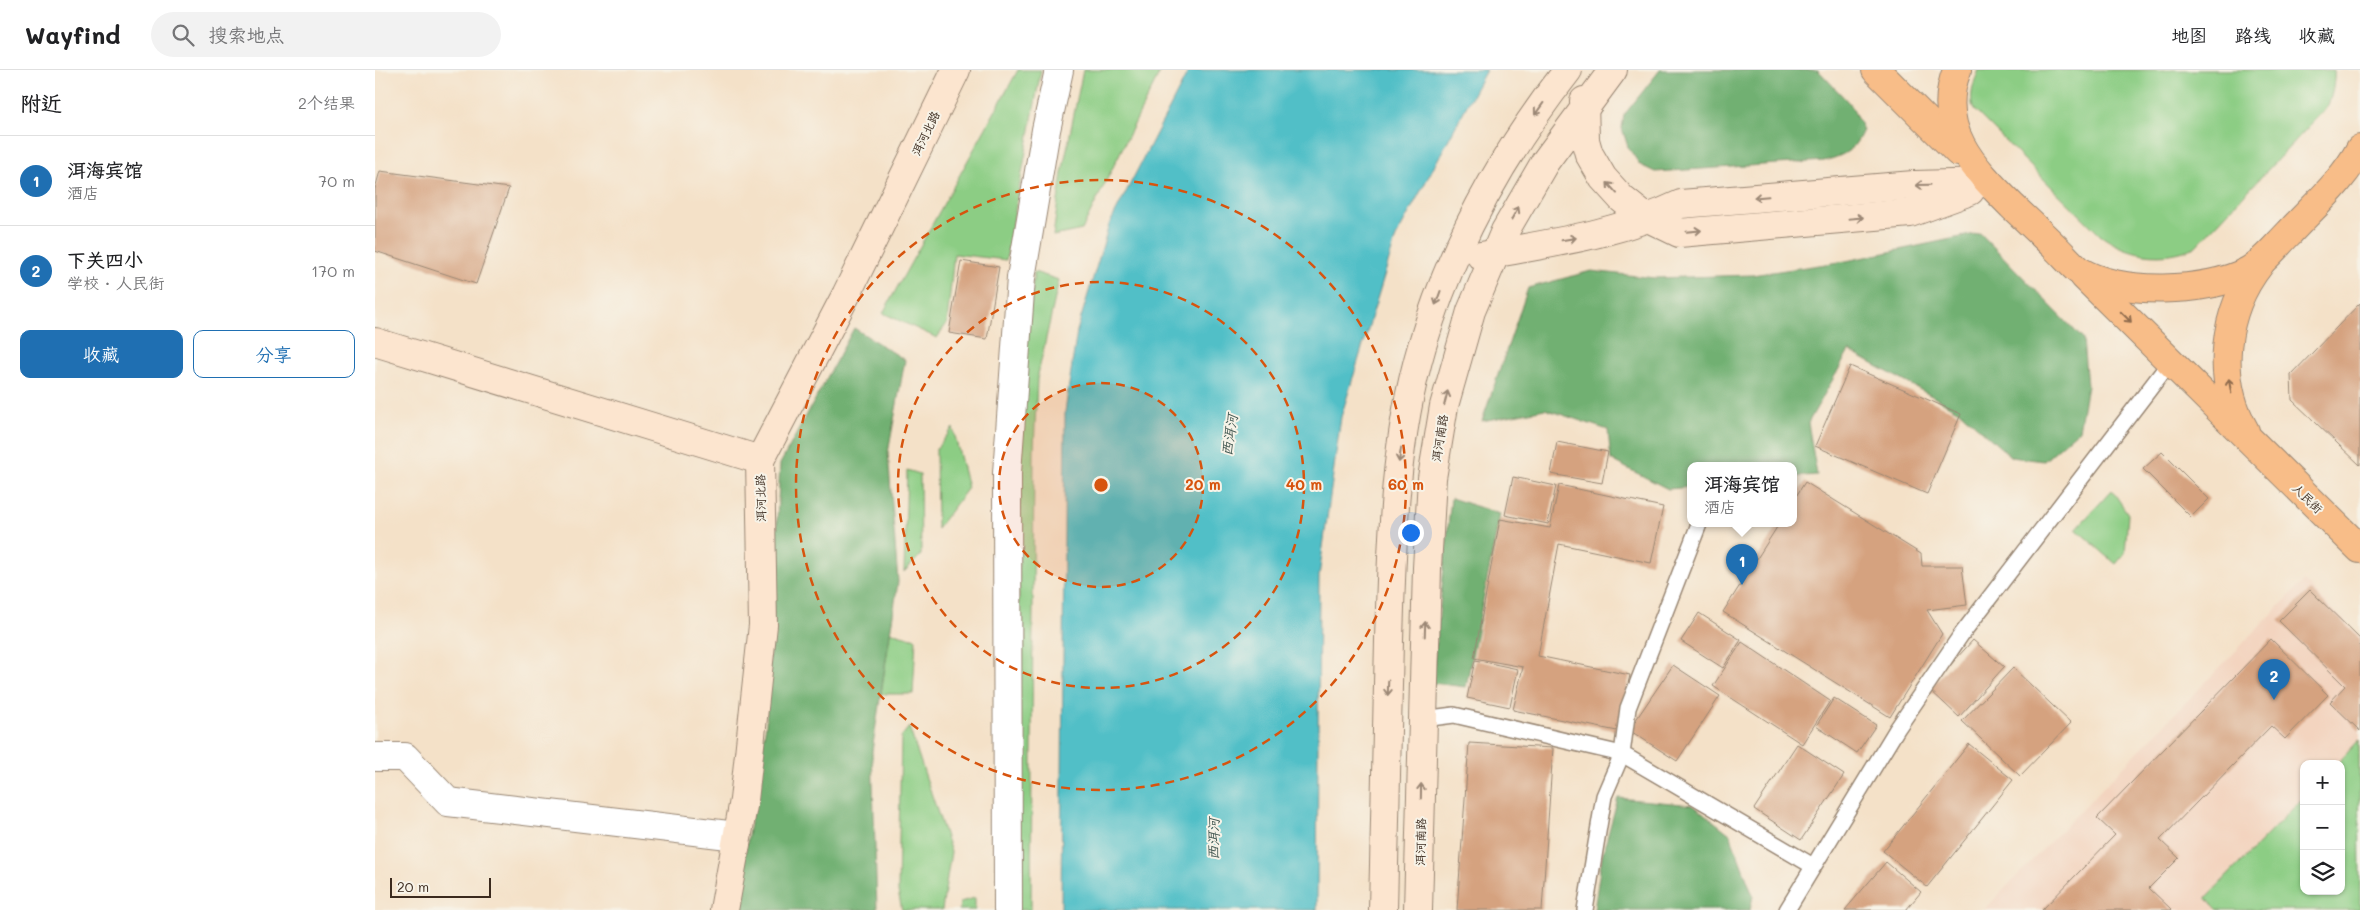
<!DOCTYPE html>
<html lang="zh">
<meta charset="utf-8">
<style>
body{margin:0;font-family:Mali,"LXGW WenKai TC",sans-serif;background:#f2f2f2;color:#202124}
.controls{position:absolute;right:15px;bottom:15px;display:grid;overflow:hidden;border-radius:10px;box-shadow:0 1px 4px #0004}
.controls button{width:45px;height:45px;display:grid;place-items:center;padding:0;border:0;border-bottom:1px solid #e0e0e0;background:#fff;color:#202124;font:25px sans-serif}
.scale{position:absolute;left:15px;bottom:12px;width:101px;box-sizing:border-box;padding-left:5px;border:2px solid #3b2a1e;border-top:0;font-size:14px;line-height:18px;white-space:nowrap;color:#3b2a1e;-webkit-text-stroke:4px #f7f3e8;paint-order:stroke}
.you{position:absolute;left:1035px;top:462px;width:18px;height:18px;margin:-12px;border:4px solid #fff;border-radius:50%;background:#1a73e8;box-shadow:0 0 0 8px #1a73e833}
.badge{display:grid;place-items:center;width:32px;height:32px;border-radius:50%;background:#1f6fb2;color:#fff;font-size:16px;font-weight:700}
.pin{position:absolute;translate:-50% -41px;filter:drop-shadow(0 1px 2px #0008)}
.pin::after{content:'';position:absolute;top:26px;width:18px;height:15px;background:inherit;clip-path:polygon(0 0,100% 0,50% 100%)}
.popup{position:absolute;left:1312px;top:392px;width:110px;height:65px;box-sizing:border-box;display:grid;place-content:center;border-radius:10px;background:#fff;filter:drop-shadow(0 1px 4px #0005);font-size:16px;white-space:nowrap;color:#757577}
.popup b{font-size:19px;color:#202124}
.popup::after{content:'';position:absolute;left:50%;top:100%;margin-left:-10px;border:10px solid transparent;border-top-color:#fff}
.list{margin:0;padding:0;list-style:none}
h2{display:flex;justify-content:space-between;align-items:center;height:65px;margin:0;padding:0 20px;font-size:21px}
h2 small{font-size:16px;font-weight:400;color:#757577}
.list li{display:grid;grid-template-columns:32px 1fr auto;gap:15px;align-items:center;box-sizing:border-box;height:90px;padding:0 20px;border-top:1px solid #e0e0e0}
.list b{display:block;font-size:19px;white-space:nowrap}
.list p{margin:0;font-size:16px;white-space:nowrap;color:#757577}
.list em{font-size:16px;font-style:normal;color:#757577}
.actions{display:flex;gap:10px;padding:15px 20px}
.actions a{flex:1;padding:11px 0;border:1px solid #1f6fb2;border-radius:10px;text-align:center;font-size:18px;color:#1f6fb2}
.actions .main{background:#1f6fb2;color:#fff}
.icon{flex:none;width:28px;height:28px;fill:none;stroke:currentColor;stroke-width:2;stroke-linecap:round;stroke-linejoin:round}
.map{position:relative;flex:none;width:1985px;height:840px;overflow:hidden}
header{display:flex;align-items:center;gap:30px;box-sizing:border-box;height:70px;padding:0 25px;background:#fff;border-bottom:1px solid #e0e0e0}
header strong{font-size:24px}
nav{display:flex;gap:28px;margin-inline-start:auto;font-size:18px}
.search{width:350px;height:45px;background:#f2f2f2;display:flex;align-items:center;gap:12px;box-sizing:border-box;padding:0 18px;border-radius:28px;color:#757577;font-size:19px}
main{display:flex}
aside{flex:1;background:#fff}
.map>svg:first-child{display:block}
.built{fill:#f3d4bf;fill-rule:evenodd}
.green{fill:#8ccd84;stroke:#647c51}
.forest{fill:#71b072;stroke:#566d48}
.water{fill:#51bfc7;stroke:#467472}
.building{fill:#d5a27f}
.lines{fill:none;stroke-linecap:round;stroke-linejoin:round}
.lane-casing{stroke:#988673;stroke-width:18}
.street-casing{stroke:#988673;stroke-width:30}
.secondary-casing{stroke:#988673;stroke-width:30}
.primary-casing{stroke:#988673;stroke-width:30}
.lane{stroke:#fff;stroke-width:15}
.street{stroke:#fff;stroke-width:28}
.secondary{stroke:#fce5cf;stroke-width:28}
.primary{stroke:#f8bd88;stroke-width:28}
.oneway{stroke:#9c8876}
.oneway2{stroke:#906c4e}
.ring{fill:none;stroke:#d7540e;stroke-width:2.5;stroke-dasharray:9 6}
.labels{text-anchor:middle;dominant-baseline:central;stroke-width:4;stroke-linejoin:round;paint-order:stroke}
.street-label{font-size:12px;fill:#3b2a1e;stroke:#f7f3e8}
.water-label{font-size:14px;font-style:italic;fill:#425751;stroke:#f7f3e8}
.centre{fill:#d7540e;stroke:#f7f3e8;stroke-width:2.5}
.ring-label{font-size:15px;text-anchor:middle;font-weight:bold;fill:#d7540e;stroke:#f7f3e8;stroke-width:4;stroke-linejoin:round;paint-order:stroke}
</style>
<header>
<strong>Wayfind</strong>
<div class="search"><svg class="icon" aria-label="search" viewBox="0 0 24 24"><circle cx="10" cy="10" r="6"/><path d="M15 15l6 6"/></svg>搜索地点</div>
<nav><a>地图</a><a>路线</a><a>收藏</a></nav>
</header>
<main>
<aside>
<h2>附近<small>2个结果</small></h2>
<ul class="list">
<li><span class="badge">1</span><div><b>洱海宾馆</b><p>酒店</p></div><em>70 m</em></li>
<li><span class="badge">2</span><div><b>下关四小</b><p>学校 · 人民街</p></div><em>170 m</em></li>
</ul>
<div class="actions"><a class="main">收藏</a><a>分享</a></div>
</aside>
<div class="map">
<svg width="1985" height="840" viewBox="0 0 1985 840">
<rect width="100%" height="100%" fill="#f7f3e8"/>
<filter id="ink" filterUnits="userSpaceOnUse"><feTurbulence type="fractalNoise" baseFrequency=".02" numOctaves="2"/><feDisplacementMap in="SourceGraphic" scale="10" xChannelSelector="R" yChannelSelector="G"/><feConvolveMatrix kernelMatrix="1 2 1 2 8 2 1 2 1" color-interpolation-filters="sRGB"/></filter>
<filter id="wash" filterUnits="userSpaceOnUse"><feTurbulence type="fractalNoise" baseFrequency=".0096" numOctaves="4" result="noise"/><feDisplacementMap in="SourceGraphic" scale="20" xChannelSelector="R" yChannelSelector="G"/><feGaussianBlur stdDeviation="1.12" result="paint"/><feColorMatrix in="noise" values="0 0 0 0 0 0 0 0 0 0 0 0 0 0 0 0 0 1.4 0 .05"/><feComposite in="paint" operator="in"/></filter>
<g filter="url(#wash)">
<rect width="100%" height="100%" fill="#f4e1c8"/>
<path class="built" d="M1929,511l56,56v273h-376zM1929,694h37v127h-37z"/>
<g class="green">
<polygon points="643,0 666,0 631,190 579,184 572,253 562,268 508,243"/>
<polygon points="708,0 786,0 707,160 678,166 687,103"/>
<path d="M1604,0h355c1,13 -2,24 -6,36l-133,141c-33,14 -66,9 -95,-12l-126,-125c-6,-12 0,-28 5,-40z"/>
<polygon points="659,202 684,210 662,309 659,380 656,840 640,840 646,329"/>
<polygon points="578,358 593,418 562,459 561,379"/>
<polygon points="532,400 545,404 546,485 529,502"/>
<polygon points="1737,420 1753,444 1750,483 1741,494 1701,459"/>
<polygon points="515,562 541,569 538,624 506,624"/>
<polygon points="534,657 576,782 567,840 527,840 523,821 526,667"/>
<polygon points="1984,670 1985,840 1843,840 1831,828 1929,727 1929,821 1966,821 1966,694 1962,694"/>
<polygon points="600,828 600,840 584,840 585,832"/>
</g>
<g class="forest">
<path d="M1285,0h158l33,35 12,25c-9,21 -18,25 -39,31l-169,11 -15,-7 -12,-18 -6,-19 2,-13z"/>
<polygon points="1605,163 1708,269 1712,316 1704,360 1669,391 1636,387 1586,342 1474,281 1433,353 1442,405 1418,407 1418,396 1316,396 1316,417 1293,419 1236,390 1233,360 1170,339 1107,351 1153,218 1216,201 1280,208 1377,205 1471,191"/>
<polygon points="479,258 530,290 513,383 523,512 497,681 502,840 361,840 391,654 405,394"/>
<polygon points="1076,428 1125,444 1091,617 1057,613"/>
<polygon points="1243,728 1318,735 1355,764 1378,826 1375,840 1219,840 1227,786"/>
</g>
<polygon class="water" points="814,0 1111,0 1021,167 966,347 944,506 942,840 686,840 690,342 702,261 734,155"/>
<g id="blocks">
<g class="building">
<polygon points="5,101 134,118 101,214 0,181 0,119"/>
<polygon points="586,191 624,197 612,269 574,263"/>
<polygon points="1985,233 1985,395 1917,330 1916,305"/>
<polygon points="1475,296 1586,344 1552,424 1440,376"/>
<polygon points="1182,372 1233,382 1227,413 1176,404"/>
<polygon points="1787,382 1834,429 1816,447 1768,399"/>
<polygon points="1138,407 1181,416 1173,454 1130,445"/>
<polygon points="1430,412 1546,484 1547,496 1587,496 1592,535 1552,540 1567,564 1515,647 1348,542 1404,454 1418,454 1418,431"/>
<polygon points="1184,415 1288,437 1276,493 1184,474 1163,586 1255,605 1242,661 1138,640 1148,597 1099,588 1125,449 1175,458"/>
<polygon points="1935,520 1985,569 1985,661 1955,632 1970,616 1904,551"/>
<polygon points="1324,543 1366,570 1348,598 1306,571"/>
<polygon points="1896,569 1953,625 1910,669 1896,656 1785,770 1804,788 1774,818 1797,840 1667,840 1740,765 1722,748"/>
<polygon points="1598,570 1629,597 1584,647 1554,619"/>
<polygon points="1367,572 1455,631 1427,674 1338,616"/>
<polygon points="1100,590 1143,599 1135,637 1092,628"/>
<polygon points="1298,595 1345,626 1302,691 1254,660"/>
<polygon points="1638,598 1696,653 1645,706 1587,651"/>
<polygon points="1459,628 1501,655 1482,683 1441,656"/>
<polygon points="1094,673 1178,678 1167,840 1082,840"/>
<polygon points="1422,674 1469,705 1426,770 1379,739"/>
<polygon points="1594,674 1638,710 1552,817 1508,781"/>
<polygon points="1511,792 1546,822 1531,840 1470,840"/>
</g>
</g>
</g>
<g filter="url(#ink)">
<use href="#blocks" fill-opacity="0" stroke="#988673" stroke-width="1"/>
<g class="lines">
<g class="lane-casing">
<g id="lane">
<polyline points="1324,454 1253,638 1247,684 1438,796"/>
<polyline points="1048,649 1079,645 1247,684 1229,726 1210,840"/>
<polyline points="1412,840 1522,659 1586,565 1796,291"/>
</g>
</g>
<g class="street-casing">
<g id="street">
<polyline points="0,687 30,687 73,732 362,766"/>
<polyline points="633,840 632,403 646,208 671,60 684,0"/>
</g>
</g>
<g class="secondary-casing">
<g id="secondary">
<polyline points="1209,31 1210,70 1214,84 1228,108 1247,129 1267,145 1304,163 1535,143 1595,121"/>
<path d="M1106,186c69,-13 135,-21 200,-52l233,-19 75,-2"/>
<polyline points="0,272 385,390"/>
<polyline points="349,840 369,730 388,555 385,390 471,225 581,0"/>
<path d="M1008,840c2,-90 4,-180 6,-270 3,-99 5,-199 33,-294 30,-102 81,-193 146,-276"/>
<polyline points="1043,840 1052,498 1057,408 1069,336 1096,241 1130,161 1170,92 1238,0"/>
</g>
</g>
<g class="primary-casing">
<g id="primary">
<polyline points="1501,0 1583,82"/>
<path d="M1582,0c-23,59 17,98 56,137 16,15 31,29 46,44 6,6 13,14 19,19 39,26 130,23 170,1 16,-9 28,-25 41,-38 25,-27 54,-52 71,-84"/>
<polyline points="1709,206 1985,479"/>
<path d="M1870,361c-30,-53 -22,-120 15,-167"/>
</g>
</g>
<use href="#lane" class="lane"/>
<use href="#street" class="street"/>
<use href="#secondary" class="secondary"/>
<use href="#primary" class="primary"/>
</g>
<defs><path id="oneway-shaft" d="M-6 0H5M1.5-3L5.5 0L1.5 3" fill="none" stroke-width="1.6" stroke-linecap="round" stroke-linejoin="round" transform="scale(1.25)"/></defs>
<g class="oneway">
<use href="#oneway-shaft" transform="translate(1164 39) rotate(126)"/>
<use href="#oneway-shaft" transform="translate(1548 115) rotate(179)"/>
<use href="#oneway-shaft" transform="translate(1237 118) rotate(-132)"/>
<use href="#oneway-shaft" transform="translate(1386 127) rotate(175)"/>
<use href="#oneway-shaft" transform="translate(1140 143) rotate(-61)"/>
<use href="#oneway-shaft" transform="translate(1481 148) rotate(-5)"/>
<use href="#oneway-shaft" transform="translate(1319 161) rotate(-5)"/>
<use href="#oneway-shaft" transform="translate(1194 169) rotate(-10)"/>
<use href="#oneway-shaft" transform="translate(1063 228) rotate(110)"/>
<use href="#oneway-shaft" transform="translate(1071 328) rotate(-76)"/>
<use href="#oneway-shaft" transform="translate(1025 385) rotate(99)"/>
<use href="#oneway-shaft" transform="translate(1050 559) rotate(-88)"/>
<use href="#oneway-shaft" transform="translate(1013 618) rotate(92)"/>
<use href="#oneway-shaft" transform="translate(1046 721) rotate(-89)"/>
</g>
<g class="oneway2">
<use href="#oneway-shaft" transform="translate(1751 247) rotate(45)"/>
<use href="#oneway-shaft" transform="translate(1855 316) rotate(-100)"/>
</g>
</g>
<circle cx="726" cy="415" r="102" fill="#d7540e" fill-opacity=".12"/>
<g class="ring">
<circle cx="726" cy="415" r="102"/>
<circle cx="726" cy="415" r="203"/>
<circle cx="726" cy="415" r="305"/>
</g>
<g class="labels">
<g class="street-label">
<text transform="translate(550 63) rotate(-64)">洱河北路</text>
<text transform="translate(1064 368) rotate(-81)">洱河南路</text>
<text transform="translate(385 428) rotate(-91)">洱河北路</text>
<text transform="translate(1933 428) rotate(44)">人民街</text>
<text transform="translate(1045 772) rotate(-89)">洱河南路</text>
</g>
<g class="water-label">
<text transform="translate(854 365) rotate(-82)">西洱河</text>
<text transform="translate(838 769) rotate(-89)">西洱河</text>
</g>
</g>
<circle cx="726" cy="415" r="8" class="centre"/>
<g class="ring-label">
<text x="828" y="420">20 m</text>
<text x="929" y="420">40 m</text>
<text x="1031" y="420">60 m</text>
</g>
</svg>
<div class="controls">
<button>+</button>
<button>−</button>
<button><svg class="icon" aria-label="layers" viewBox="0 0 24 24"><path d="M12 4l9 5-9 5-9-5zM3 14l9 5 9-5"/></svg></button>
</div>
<div class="scale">20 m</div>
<div class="you"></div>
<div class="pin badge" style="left:1367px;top:515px">1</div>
<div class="popup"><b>洱海宾馆</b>酒店</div>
<div class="pin badge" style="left:1899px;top:630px">2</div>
</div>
</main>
